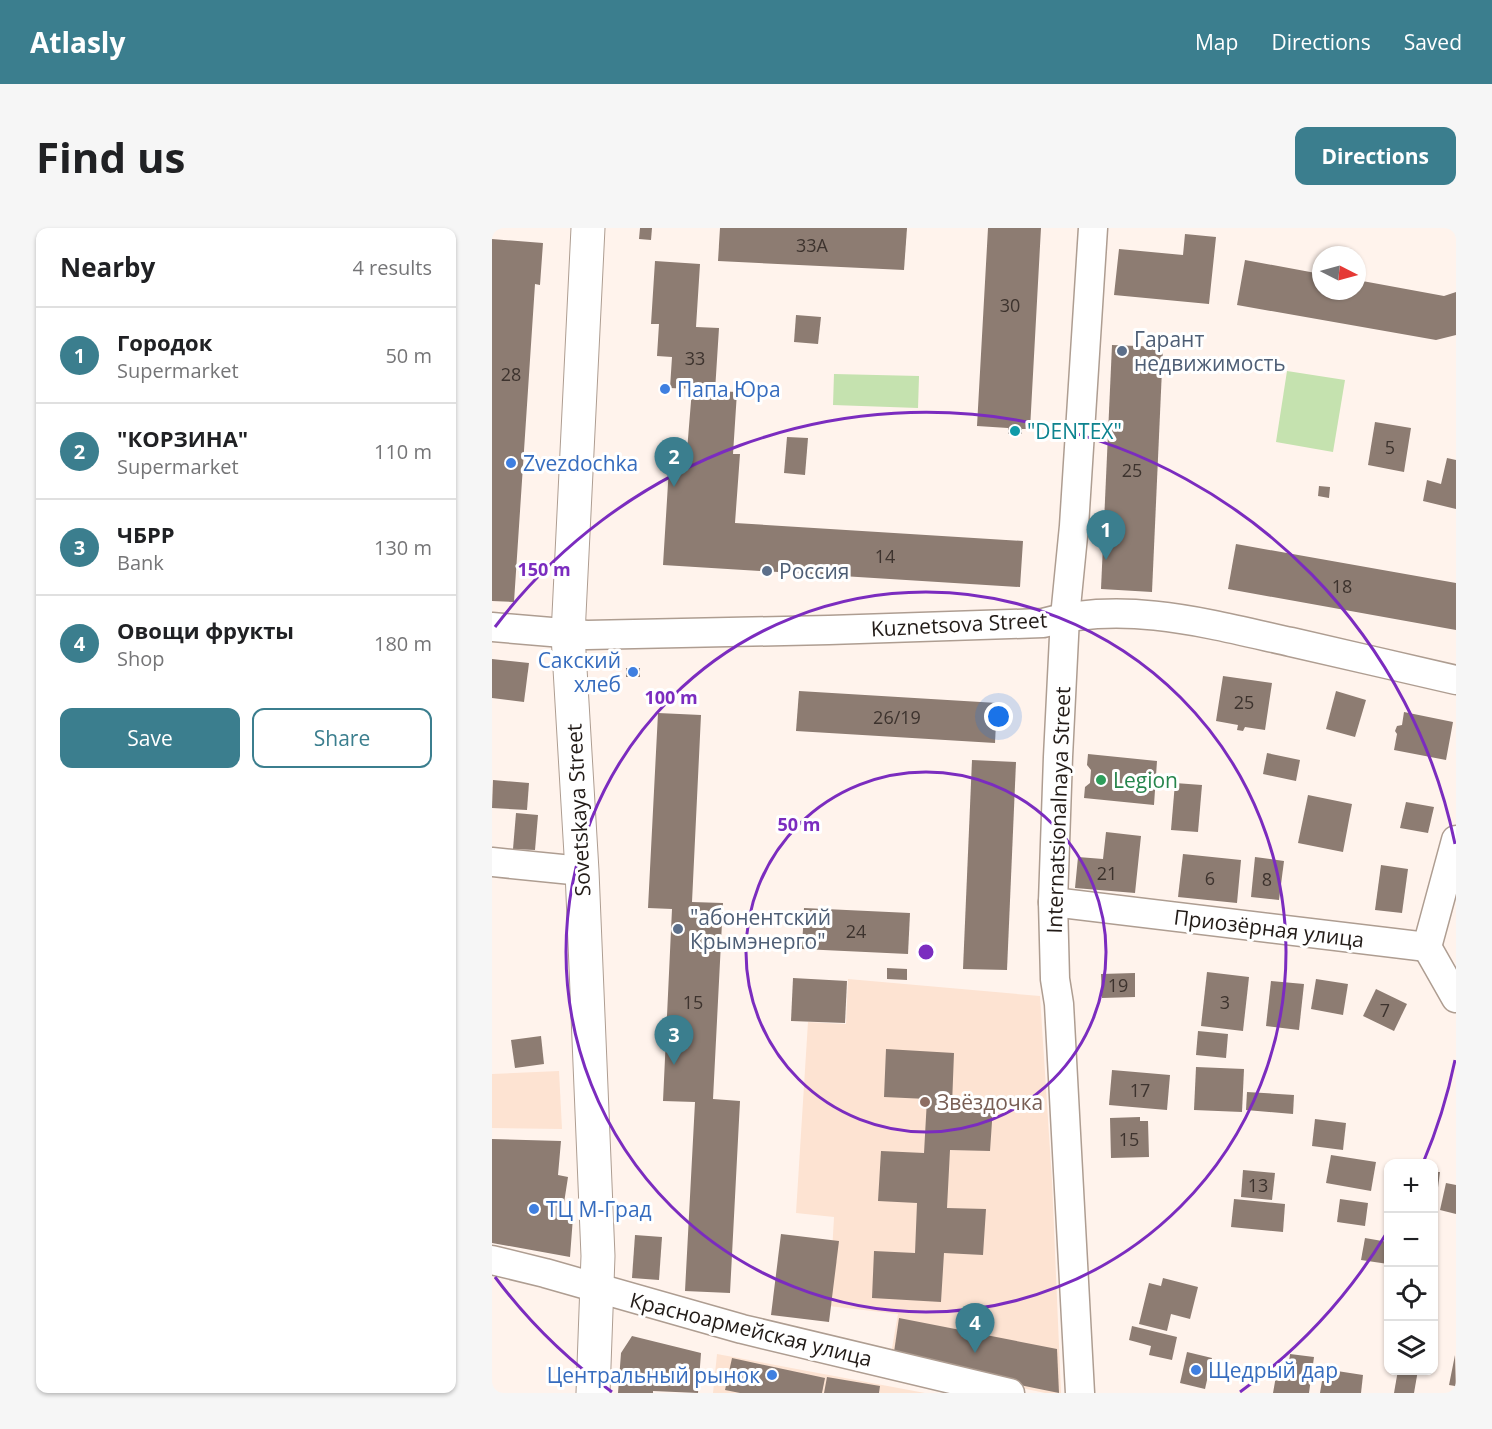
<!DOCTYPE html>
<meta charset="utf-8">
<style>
body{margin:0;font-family:"Open Sans",sans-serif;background:#f6f6f6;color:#202124}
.controls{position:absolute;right:18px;bottom:18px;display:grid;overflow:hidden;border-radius:12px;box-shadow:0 2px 4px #0004}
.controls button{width:54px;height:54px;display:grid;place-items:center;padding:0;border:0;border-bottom:2px solid #e0e0e0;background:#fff;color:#202124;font:30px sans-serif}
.compass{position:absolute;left:820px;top:18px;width:54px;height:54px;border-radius:50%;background:#fff;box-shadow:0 2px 4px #0004;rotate:96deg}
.you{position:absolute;left:507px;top:489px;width:21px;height:21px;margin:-15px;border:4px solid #fff;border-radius:50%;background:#1a73e8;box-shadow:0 0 0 9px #1a73e833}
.badge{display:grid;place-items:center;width:39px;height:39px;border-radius:50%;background:#3b7e8e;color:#fff;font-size:20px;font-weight:700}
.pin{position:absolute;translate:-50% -50px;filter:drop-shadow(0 2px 3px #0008)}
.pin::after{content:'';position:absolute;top:32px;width:21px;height:18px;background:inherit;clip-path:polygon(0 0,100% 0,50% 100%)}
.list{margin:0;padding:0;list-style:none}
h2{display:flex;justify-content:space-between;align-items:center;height:78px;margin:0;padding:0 24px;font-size:26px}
h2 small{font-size:20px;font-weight:400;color:#757577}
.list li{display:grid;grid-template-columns:39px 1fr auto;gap:18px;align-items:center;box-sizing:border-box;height:96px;padding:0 24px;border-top:2px solid #e0e0e0}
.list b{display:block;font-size:22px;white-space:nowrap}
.list p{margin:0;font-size:20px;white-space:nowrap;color:#757577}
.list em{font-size:20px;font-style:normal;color:#757577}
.actions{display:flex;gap:12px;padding:18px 24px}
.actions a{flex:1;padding:14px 0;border:2px solid #3b7e8e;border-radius:12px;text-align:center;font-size:21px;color:#3b7e8e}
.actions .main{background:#3b7e8e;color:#fff}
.icon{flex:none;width:33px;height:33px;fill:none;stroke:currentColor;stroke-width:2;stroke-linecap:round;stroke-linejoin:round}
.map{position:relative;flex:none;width:964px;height:1165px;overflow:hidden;border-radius:12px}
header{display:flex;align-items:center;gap:36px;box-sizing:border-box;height:84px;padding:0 30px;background:#3b7e8e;color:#fff}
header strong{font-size:28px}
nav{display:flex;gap:33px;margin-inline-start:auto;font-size:21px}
.intro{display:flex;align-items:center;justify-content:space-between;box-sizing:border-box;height:144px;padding:0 36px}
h1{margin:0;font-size:42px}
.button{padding:15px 27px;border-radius:12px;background:#3b7e8e;color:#fff;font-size:21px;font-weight:700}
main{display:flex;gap:36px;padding:0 36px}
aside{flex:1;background:#fff;border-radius:12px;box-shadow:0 2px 4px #0004}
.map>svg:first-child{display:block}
.built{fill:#fde3d2}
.green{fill:#c5e2af}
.building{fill:#8d7c72}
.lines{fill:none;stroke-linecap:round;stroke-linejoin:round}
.street-casing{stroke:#ae9d91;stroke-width:31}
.secondary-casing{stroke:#ae9d91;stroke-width:35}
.street{stroke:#fff;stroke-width:28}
.secondary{stroke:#fff;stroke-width:33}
.ring{fill:none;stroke:#7b2cbf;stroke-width:3}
.service-dot{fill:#5c6f8a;stroke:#fff;stroke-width:2}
.shop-dot{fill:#3f7fe0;stroke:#fff;stroke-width:2}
.culture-dot{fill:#0f9aa8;stroke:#fff;stroke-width:2}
.leisure-dot{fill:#2e9e5b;stroke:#fff;stroke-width:2}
.education-dot{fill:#8d6e63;stroke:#fff;stroke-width:2}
.labels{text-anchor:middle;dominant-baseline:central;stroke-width:6;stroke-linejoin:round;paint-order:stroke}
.number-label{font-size:18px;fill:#3d332e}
.service-label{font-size:21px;fill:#4e5e75;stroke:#fff;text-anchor:start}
.shop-label{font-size:21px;fill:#366cbe;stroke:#fff;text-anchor:start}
.culture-label{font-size:21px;fill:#0d838f;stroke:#fff;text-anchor:start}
.street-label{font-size:21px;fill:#221b17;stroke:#fff}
.leisure-label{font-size:21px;fill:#27864d;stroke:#fff;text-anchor:start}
.education-label{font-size:21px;fill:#785e54;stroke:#fff;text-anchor:start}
.centre{fill:#7b2cbf;stroke:#fff;stroke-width:3}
.ring-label{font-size:18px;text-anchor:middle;font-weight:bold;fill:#7b2cbf;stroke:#fff;stroke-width:6;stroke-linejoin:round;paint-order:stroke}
</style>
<header>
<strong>Atlasly</strong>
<nav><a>Map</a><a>Directions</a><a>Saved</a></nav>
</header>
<div class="intro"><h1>Find us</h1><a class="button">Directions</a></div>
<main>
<aside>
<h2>Nearby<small>4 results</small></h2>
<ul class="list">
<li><span class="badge">1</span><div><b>Городок</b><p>Supermarket</p></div><em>50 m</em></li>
<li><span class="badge">2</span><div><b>&quot;КОРЗИНА&quot;</b><p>Supermarket</p></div><em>110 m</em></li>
<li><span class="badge">3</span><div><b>ЧБРР</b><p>Bank</p></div><em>130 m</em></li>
<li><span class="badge">4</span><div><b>Овощи фрукты</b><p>Shop</p></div><em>180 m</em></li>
</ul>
<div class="actions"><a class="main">Save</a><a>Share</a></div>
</aside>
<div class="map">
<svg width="964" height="1165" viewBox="0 0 964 1165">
<rect width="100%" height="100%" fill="#fff3ec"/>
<g class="built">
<polygon points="356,751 548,768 560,953 569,1165 553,1165 398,1132 406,1086 337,1078 342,989 304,985 316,794 354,796"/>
<polygon points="67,843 70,901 0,900 0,846"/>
<polygon points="225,1126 433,1165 221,1165"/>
</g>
<g class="green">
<polygon points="795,143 853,152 841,224 784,214"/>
<polygon points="342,146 427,148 426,180 341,177"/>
</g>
<g class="building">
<polygon points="148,0 160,0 159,12 147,11"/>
<polygon points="228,0 415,0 412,42 226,33"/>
<polygon points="496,0 549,0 538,201 530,201 530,206 516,206 516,200 485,198"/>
<polygon points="693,6 724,9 717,76 622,67 627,21 691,27"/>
<polygon points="0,11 51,15 48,57 43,56 22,374 0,373"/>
<polygon points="753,32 829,46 829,63 865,63 865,52 952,68 964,64 964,107 944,112 745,77"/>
<polygon points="163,33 208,36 204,99 227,100 223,163 245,164 241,226 248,226 243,295 531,313 528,359 171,337 178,223 195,223 200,161 178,160 180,129 165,128 167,96 159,96"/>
<polygon points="304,87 329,89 326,116 302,114"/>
<polygon points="620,117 671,119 660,364 609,361"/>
<polygon points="883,194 919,200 912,244 876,237"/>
<polygon points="295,209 316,210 313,247 292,245"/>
<polygon points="955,230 964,232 964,281 931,273 935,252 949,256"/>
<polygon points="827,258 838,259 837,270 826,268"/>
<polygon points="744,316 964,355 964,402 736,361"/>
<polygon points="0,431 37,435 32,474 0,470"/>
<rect x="134" y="440" width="14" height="9"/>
<polygon points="731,448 780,455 773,502 753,499 751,503 745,502 746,497 724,493"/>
<polygon points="307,463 505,475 503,515 304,503"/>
<polygon points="844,463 874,472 863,509 834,501"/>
<polygon points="912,484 961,494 954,532 902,522 905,506 903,503 905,498 910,497"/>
<polygon points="166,485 209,487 200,674 231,675 221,871 248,873 238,1065 193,1063 203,874 171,873 180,681 156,680"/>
<polygon points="775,525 808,532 804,553 771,546"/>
<polygon points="596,526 665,533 662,577 592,570 593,559 598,555 599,542 595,537"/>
<polygon points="480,532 524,534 515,742 471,741"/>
<polygon points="1,552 37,555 35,582 0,580"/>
<polygon points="683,555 710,557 706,604 679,602"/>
<polygon points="816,567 860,576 851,624 806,615"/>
<polygon points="914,574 942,579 936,605 908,600"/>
<polygon points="24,585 46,587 43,622 21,621"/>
<polygon points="614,604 649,608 643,665 583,660 586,629 611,631"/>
<polygon points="691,626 749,632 745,675 686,669"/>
<polygon points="763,629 792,633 787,672 759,669"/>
<polygon points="889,637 916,641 910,685 883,682"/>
<polygon points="312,680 418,685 416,726 310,721"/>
<polygon points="395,740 415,741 415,752 395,751"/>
<polygon points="715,744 757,749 751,803 709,798"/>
<polygon points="643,745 643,769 610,770 609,746"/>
<polygon points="301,750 355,753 353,795 299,793"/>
<polygon points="824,751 856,756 851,787 819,781"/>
<polygon points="779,753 812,756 807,802 774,798"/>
<polygon points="884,761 915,776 902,803 871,788"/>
<polygon points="706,803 736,806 734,830 704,827"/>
<polygon points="49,808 52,836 23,840 19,812"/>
<polygon points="394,821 462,825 460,877 501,879 498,923 458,922 455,980 494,981 491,1027 452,1025 449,1074 380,1070 382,1023 423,1025 425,975 386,973 389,923 432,925 435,871 392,869"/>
<polygon points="704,839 752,841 750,884 702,882"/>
<polygon points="620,842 678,847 675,882 617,877"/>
<polygon points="755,864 802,867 801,886 754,882"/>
<polygon points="648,889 648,893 656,893 657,929 619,930 618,890"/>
<polygon points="823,891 854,895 851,922 820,918"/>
<polygon points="0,911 69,913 66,947 76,949 70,988 81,989 78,1029 0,1015"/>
<polygon points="839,927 884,934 879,963 834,955"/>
<polygon points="751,942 783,945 780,972 749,969"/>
<polygon points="942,944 948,944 943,983 942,982"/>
<polygon points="954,955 964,957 964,986 948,982"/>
<polygon points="742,971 793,976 791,1004 739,999"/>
<polygon points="848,971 876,975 873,998 845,994"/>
<polygon points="289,1006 347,1013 337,1094 279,1087"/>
<polygon points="143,1007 170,1009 167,1052 140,1050"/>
<polygon points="873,1010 896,1014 896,1036 869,1032"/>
<polygon points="671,1050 706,1059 698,1091 679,1086 675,1103 647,1096 657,1055 669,1058"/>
<polygon points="407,1090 565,1121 567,1165 401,1131"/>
<polygon points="640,1098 685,1109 680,1132 657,1127 659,1118 637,1112"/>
<polygon points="140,1108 209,1125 206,1165 161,1163 161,1165 126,1165 129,1125"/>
<polygon points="695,1124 720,1130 713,1161 688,1155"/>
<polygon points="798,1126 822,1129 817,1165 781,1165 784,1148 795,1150"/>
<polygon points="963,1127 964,1165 962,1165 963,1158 957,1157"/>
<polygon points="240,1130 333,1150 330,1165 248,1165 233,1162"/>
<polygon points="832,1141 871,1147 869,1165 828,1165"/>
<polygon points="906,1142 926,1142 922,1165 902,1165"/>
<polygon points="335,1149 388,1158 387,1165 332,1165"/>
</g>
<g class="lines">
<g class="street-casing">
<g id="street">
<path d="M0,399l95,8 242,-5 214,-7c82,-23 167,1 248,19 55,13 110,25 165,38"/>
<polyline points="0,634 90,643"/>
<polyline points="561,674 935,719"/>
<polyline points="935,719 964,612"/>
<polyline points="935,719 964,770"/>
<polyline points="0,1032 53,1045 250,1101 518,1165"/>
<polyline points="588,1165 567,776 563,751 561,674 566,529 573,389 582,298 601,0"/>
</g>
</g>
<g class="secondary-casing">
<polyline id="secondary" points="96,0 76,407 90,643 106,1028 101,1165"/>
</g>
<use href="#street" class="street"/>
<use href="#secondary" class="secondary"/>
</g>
<g class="ring">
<circle cx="434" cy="724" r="180"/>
<circle cx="434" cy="724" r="360"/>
<path d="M963 832A540 540 0 0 1 931 935M894 1006A540 540 0 0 1 748 1164M120 1164A540 540 0 0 1 3 1049M3 399A540 540 0 0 1 963 616"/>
</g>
<g class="service-dot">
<circle cx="630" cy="123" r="6"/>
<circle cx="275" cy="343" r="6"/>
<circle cx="186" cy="701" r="6"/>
</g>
<g class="shop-dot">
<circle cx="173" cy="161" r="6"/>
<circle cx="19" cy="235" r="6"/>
<circle cx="141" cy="444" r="6"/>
<circle cx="42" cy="981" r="6"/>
<circle cx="704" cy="1142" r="6"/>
<circle cx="280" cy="1147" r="6"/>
</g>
<circle class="culture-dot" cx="523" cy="203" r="6"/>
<circle class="leisure-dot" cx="609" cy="552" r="6"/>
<circle class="education-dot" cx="433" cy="874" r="6"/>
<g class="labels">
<g class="number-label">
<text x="320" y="17">33А</text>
<text x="518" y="77">30</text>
<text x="203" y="130">33</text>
<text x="19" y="146">28</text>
<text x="898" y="219">5</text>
<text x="640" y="242">25</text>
<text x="393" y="328">14</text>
<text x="850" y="358">18</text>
<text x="752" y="474">25</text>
<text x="405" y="489">26/19</text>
<text x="615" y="645">21</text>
<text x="718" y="650">6</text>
<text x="775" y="651">8</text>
<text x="364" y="703">24</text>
<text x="626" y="757">19</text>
<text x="201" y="774">15</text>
<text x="733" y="774">3</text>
<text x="893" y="782">7</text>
<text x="648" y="862">17</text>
<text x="637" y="911">15</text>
<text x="766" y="957">13</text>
</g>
<g class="service-label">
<text x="642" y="111">Гарант<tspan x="642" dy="24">недвижимость</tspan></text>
<text x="287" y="343">Россия</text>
<text x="198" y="689">"абонентский<tspan x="198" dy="24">Крымэнерго"</tspan></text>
</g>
<g class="shop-label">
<text x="185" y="161">Папа Юра</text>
<text x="31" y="235">Zvezdochka</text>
<text x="129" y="432" text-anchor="end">Сакский<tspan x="129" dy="24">хлеб</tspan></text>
<text x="54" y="981">ТЦ М-Град</text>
<text x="716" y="1142">Щедрый дар</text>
<text x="268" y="1147" text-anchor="end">Центральный рынок</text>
</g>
<g class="culture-label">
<text x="535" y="203">"DENTEX"</text>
</g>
<g class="street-label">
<text transform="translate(467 396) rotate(-3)">Kuznetsova Street</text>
<text transform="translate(86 582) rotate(-93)">Sovetskaya Street</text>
<text transform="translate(566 582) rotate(-88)">Internatsionalnaya Street</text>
<text transform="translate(777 700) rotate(7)">Приозёрная улица</text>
<text transform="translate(259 1101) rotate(14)">Красноармейская улица</text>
</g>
<g class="leisure-label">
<text x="621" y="552">Legion</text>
</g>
<g class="education-label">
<text x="445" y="874">Звёздочка</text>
</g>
</g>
<circle cx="434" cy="724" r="9" class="centre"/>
<g class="ring-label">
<text x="52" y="348">150 m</text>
<text x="179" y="476">100 m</text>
<text x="307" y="603">50 m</text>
</g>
</svg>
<div class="controls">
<button>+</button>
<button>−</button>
<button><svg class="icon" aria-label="locate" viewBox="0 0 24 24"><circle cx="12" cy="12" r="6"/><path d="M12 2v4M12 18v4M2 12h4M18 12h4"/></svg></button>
<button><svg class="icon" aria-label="layers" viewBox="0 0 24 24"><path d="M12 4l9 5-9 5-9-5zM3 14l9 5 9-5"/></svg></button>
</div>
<svg class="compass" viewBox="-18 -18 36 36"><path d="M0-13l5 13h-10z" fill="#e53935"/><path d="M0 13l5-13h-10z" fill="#757577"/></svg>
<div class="you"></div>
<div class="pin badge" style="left:614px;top:332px">1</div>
<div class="pin badge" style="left:182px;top:259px">2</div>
<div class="pin badge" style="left:182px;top:837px">3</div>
<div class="pin badge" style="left:483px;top:1125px">4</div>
</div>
</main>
